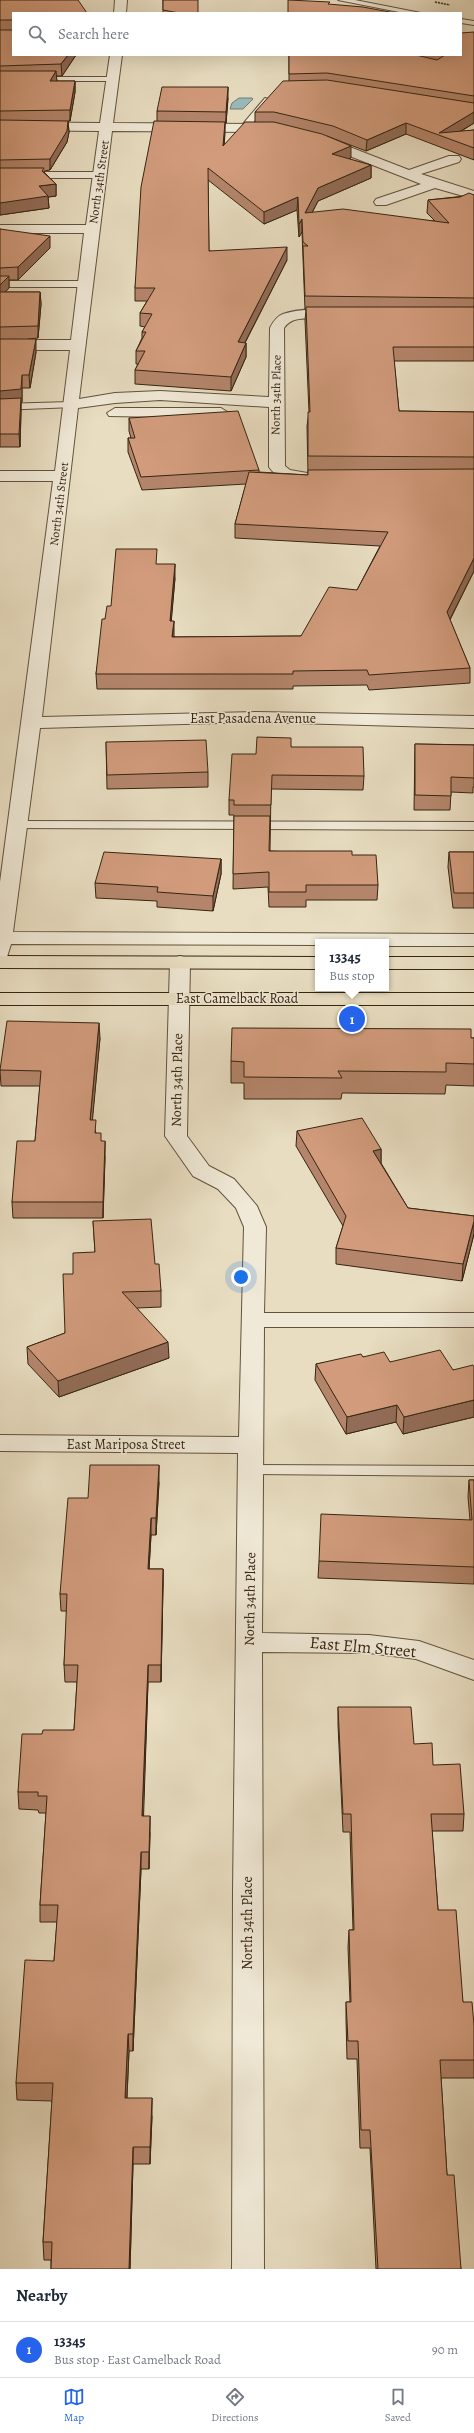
<!DOCTYPE html>
<meta charset="utf-8">
<style>
body{margin:0;font-family:Alegreya,serif;background:#f2f2f3;color:#1f2937}
.you{position:absolute;left:241px;top:1277px;width:14px;height:14px;margin:-10px;border:3px solid #fff;border-radius:50%;background:#1a73e8;box-shadow:0 0 0 6px #1a73e833}
.badge{display:grid;place-items:center;width:26px;height:26px;border-radius:50%;background:#2563eb;color:#fff;font-size:13px;font-weight:700}
.pin{position:absolute;translate:-50% -50%;border:2px solid #fff;box-shadow:0 1px 4px #0006}
.popup{position:absolute;left:315px;top:939px;width:74px;height:52px;box-sizing:border-box;display:grid;place-content:center;border-radius:0px;background:#fff;filter:drop-shadow(0 1px 3px #0005);font-size:13px;white-space:nowrap;color:#747a83}
.popup b{font-size:15px;color:#1f2937}
.popup::after{content:'';position:absolute;left:50%;top:100%;margin-left:-8px;border:8px solid transparent;border-top-color:#fff}
.list{margin:0;padding:0;list-style:none}
h2{display:flex;justify-content:space-between;align-items:center;height:52px;margin:0;padding:0 16px;font-size:17px}
h2 small{font-size:13px;font-weight:400;color:#747a83}
.list li{display:grid;grid-template-columns:26px 1fr auto;gap:12px;align-items:center;box-sizing:border-box;height:56px;padding:0 16px;border-top:1px solid #e0e1e3}
.list b{display:block;font-size:15px;white-space:nowrap}
.list p{margin:0;font-size:13px;white-space:nowrap;color:#747a83}
.list em{font-size:13px;font-style:normal;color:#747a83}
.icon{flex:none;width:22px;height:22px;fill:none;stroke:currentColor;stroke-width:2;stroke-linecap:round;stroke-linejoin:round}
.map{position:relative;flex:none;width:474px;height:2269px;overflow:hidden}
.search{position:absolute;background:#fff;box-shadow:0 4px 16px #0002;left:12px;right:12px;top:12px;height:44px;display:flex;align-items:center;gap:10px;box-sizing:border-box;padding:0 14px;border-radius:0px;color:#747a83;font-size:15px}
.sheet{height:108px;background:#fff}
nav{display:flex;justify-content:space-around;align-items:center;box-sizing:border-box;height:56px;border-top:1px solid #e0e1e3;background:#fff;font-size:11px;color:#747a83}
nav a{display:grid;justify-items:center;gap:2px}
nav .on{color:#2563eb}
.map>svg:first-child{display:block}
.water{fill:#99baba;stroke:#717e76}
.lines{fill:none;stroke-linecap:round;stroke-linejoin:round}
.lane-casing{stroke:#62533d;stroke-width:2}
.street-casing{stroke:#62533d;stroke-width:2}
.primary-casing{stroke:#362511;stroke-width:2}
.path{stroke:#362511;stroke-width:1.5;stroke-dasharray:2 1;stroke-linecap:butt}
.lane{fill:#f0e9d7;fill-rule:evenodd}
.street{fill:#f0e9d7;fill-rule:evenodd}
.primary{fill:#e8ddc1;fill-rule:evenodd}
.wall{fill:#b4856b;stroke:#362511}
.shaded-wall{fill:#926c57;stroke:#362511}
.building{fill:#d19b7c;stroke:#362511}
.labels{text-anchor:middle;dominant-baseline:central;stroke-width:3;stroke-linejoin:round;paint-order:stroke}
.far-street-label{font-size:12px;fill:#362511;stroke:#f0e9d7}
.street-label{font-size:14px;fill:#362511;stroke:#f0e9d7}
.near-street-label{font-size:17px;fill:#362511;stroke:#f0e9d7}
</style>
<div class="map">
<svg width="474" height="2269" viewBox="0 0 474 2269">
<rect width="100%" height="100%" fill="#e8ddc1"/>
<filter id="stains"><feTurbulence type="fractalNoise" baseFrequency=".005" numOctaves="4"/><feColorMatrix values="0 0 0 0 .2 0 0 0 0 .09 0 0 0 0 .02 0 0 0 .5 -.17"/></filter>
<radialGradient id="worn" r=".72"><stop offset=".6" stop-color="#630" stop-opacity="0"/><stop offset="1" stop-color="#630" stop-opacity=".3"/></radialGradient>
<polygon class="water" points="239,98 252,98 253,99 243,109 230,109 232,103"/>
<g class="lines">
<g class="lane-casing">
<g id="lane">
<polygon points="338,0 355,0 421,13 404,13"/>
<polygon points="461,19 474,21 474,25 461,23"/>
<polygon points="0,77 113,77 117,79 113,81 0,81"/>
<polygon points="265,98 272,100 248,129 242,129 242,125"/>
<polygon points="0,172 100,172 104,175 100,178 0,178"/>
<polygon points="0,281 86,281 91,284 86,287 0,287"/>
<polygon points="71,402 76,405 74,407 0,410 0,404"/>
<polygon points="18,821 474,822 474,830 14,828 12,825 14,822"/>
<polygon points="252,1465 474,1466 474,1476 246,1474 244,1470 246,1466"/>
</g>
</g>
<g class="street-casing">
<g id="street">
<polygon points="115,0 127,0 126,13 114,13"/>
<path d="M110,55h12l-9,68 158,1 7,4 -7,4 -159,-1 -33,268 36,-6 45,-2 109,6 1,-69c3,-6 6,-11 13,-14 10,-4 52,-9 58,1 -9,13 -44,-7 -57,13l1,138 5,4 29,5 2,3 -2,3c-16,4 -41,0 -50,-14v-60l-109,-7 -45,3 -37,5 -36,309 215,-5 217,4v12l-217,-6 -217,6 -27,204 461,2v12h-88v-4h-68v3l-307,-1 -4,13 -7,2v-77l53,-401h-53v-10h55l15,-121h-70v-10h71l13,-107h-84v-8h86l13,-94 -99,-1v-8l100,1z"/>
<polygon points="324,137 409,170 449,156 459,156 461,159 459,162 421,174 474,191 474,199 435,188 386,205 376,205 374,202 376,199 421,184 319,144 317,141"/>
<polygon points="115,408 221,408 229,413 221,418 109,416 107,413"/>
<polygon points="180,956 187,958 190,962 187,1136 209,1166 234,1179 257,1206 266,1227 264,1313 474,1313 474,1327 264,1327 262,1633 369,1635 419,1641 474,1660 474,1680 416,1659 369,1653 262,1652 264,2269 232,2269 233,1892 238,1453 0,1451 0,1435 239,1437 244,1227 236,1208 218,1189 193,1176 165,1136 170,962 173,958"/>
</g>
</g>
<g class="primary-casing">
<g id="primary">
<polygon points="0,956 318,957 318,969 0,968"/>
<rect x="386" y="957" width="88" height="12"/>
<rect x="0" y="993" width="474" height="12"/>
</g>
</g>
<polyline class="path" points="435,2 450,5"/>
<use href="#lane" class="lane"/>
<use href="#street" class="street"/>
<use href="#primary" class="primary"/>
</g>
<g class="wall">
<polygon points="0,0 13,13 13,55 76,55 62,76 56,76 57,81 75,81 75,92 70,121 68,121 69,132 67,142 50,170 44,171 44,172 56,184 56,196 48,197 49,208 0,215"/>
<polygon points="163,0 198,13 163,13"/>
<polygon points="474,32 474,123 460,132 474,130 474,160 406,134 366,151 332,138 327,136 351,158 349,159 371,165 371,178 318,201 312,213 435,221 427,213 428,200 474,195 474,361 394,361 399,411 474,412 474,571 450,620 470,668 470,683 369,690 367,685 293,686 293,689 97,689 96,674 105,619 111,606 157,564 175,578 171,621 174,637 301,636 357,590 380,546 235,538 235,524 246,484 142,490 128,452 128,438 131,438 129,431 129,418 259,470 259,472 308,475 307,426 309,412 305,320 306,310 305,310 302,232 299,237 297,210 264,224 208,180 209,251 287,260 245,343 246,343 246,357 231,391 135,384 135,370 138,364 136,364 136,351 142,338 142,332 145,327 140,326 140,313 147,301 135,301 135,288 157,121 157,111 228,98 226,123 225,123 224,145 255,122 255,112 289,81 289,55 461,55"/>
<polygon points="0,229 50,248 18,280 9,280 9,288 5,292 40,292 41,304 38,338 28,339 36,352 30,388 22,388 22,402 21,402 21,411 20,447 0,447"/>
<polygon points="106,742 208,772 208,787 107,789"/>
<polygon points="415,744 474,745 474,787 473,787 473,793 451,792 450,810 414,810"/>
<polygon points="291,747 364,776 363,790 271,789 270,851 352,855 378,885 377,900 306,900 306,907 269,907 268,887 233,889 234,815 229,815 229,800 256,754"/>
<polygon points="449,852 474,852 474,908 453,908 448,867"/>
<polygon points="221,859 221,874 213,911 157,907 157,901 96,898 95,883"/>
<polygon points="100,1038 92,1120 96,1133 101,1141 105,1157 103,1218 13,1218 12,1202 35,1141 40,1086 1,1086 0,1070"/>
<polygon points="471,1038 474,1038 474,1086 446,1085 445,1094 342,1093 341,1099 244,1099 244,1083 231,1083 231,1061"/>
<polygon points="297,1131 381,1149 381,1163 408,1208 474,1216 474,1234 462,1281 336,1264 336,1248 343,1226 296,1146"/>
<polygon points="93,1221 155,1264 161,1291 161,1307 137,1308 169,1358 59,1397 28,1364 27,1347 65,1333 73,1274 95,1252"/>
<polygon points="363,1357 390,1362 453,1370 474,1367 474,1417 403,1434 396,1422 346,1434 315,1380 316,1364"/>
<polygon points="469,1480 474,1480 474,1584 318,1578 319,1561 470,1520 468,1497"/>
<polygon points="159,1482 156,1535 151,1535 149,1569 163,1569 163,1586 161,1682 148,1682 143,1816 150,1833 149,1869 141,1869 133,2051 129,2051 127,2098 152,2116 150,2164 133,2164 130,2269 51,2269 51,2260 44,2260 43,2242 52,2101 17,2100 16,2083 54,1961 57,1922 40,1922 40,1905 46,1813 39,1813 38,1810 19,1809 18,1792 42,1734 74,1730 77,1682 65,1682 64,1665 67,1611 61,1611 60,1594 88,1498"/>
<polygon points="338,1707 414,1744 433,1765 464,1814 463,1831 432,1831 438,1910 463,2002 474,2025 474,2078 441,2078 447,2175 461,2269 376,2269 370,2148 360,2148 357,2059 347,2059 346,2019 346,2002 350,2002 348,1947 349,1930 353,1930 350,1832 343,1832 338,1725"/>
</g>
<g class="shaded-wall">
<polygon points="68,55 76,55 62,76 61,64"/>
<polygon points="56,71 57,82 50,81"/>
<polygon points="75,81 75,92 70,121 70,110"/>
<polygon points="228,87 228,98 226,123 226,112"/>
<polygon points="474,112 474,123 449,138 439,133"/>
<polygon points="68,121 69,132 67,142 50,170 50,159"/>
<polygon points="225,122 225,134 223,158 223,146"/>
<polygon points="406,123 406,134 366,151 367,140"/>
<polygon points="351,146 351,158 332,166 332,154"/>
<polygon points="371,165 371,178 318,201 305,226 305,213 318,188"/>
<polygon points="56,184 56,196 48,197 49,208 0,215 0,203 39,186"/>
<polygon points="298,197 297,210 264,224 264,212"/>
<polygon points="302,219 302,232 299,237 299,224"/>
<polygon points="50,236 50,248 18,280 18,267"/>
<polygon points="287,247 287,260 238,356 238,342"/>
<polygon points="9,276 9,288 0,298 0,285"/>
<polygon points="40,292 41,304 38,338 38,326"/>
<polygon points="36,339 36,352 30,388 29,375"/>
<polygon points="246,343 246,357 231,391 231,377"/>
<polygon points="22,375 22,402 21,402 21,411 20,447 19,434 0,404 0,391"/>
<polygon points="474,558 474,571 446,627 447,612"/>
<polygon points="175,564 175,578 170,636 170,621"/>
<polygon points="174,621 174,636 173,652 172,637"/>
<polygon points="221,859 221,874 213,911 213,896"/>
<polygon points="99,1023 100,1038 91,1136 90,1120"/>
<polygon points="105,1141 105,1157 103,1218 103,1202"/>
<polygon points="381,1149 381,1165 373,1151"/>
<polygon points="474,1221 474,1234 462,1281 463,1264"/>
<polygon points="168,1342 169,1358 59,1397 58,1381"/>
<polygon points="474,1400 474,1417 403,1434 404,1417"/>
<polygon points="397,1405 396,1422 346,1434 347,1417"/>
<polygon points="159,1465 159,1482 156,1535 156,1518"/>
<polygon points="151,1518 151,1535 148,1586 148,1569"/>
<polygon points="163,1569 163,1586 161,1682 161,1665"/>
<polygon points="148,1665 148,1682 143,1833 142,1816"/>
<polygon points="150,1816 150,1833 149,1869 149,1852"/>
<polygon points="141,1852 141,1869 133,2051 133,2034"/>
<polygon points="128,2034 129,2051 126,2116 125,2098"/>
<polygon points="152,2098 152,2116 150,2164 150,2147"/>
<polygon points="133,2147 133,2164 130,2269 129,2269"/>
</g>
<g class="building">
<polygon points="0,0 78,0 87,13 13,13 13,20 0,20"/>
<polygon points="163,0 198,0 198,13 179,13 163,10"/>
<polygon points="288,0 330,2 328,4 363,7 395,13 288,13"/>
<polygon points="0,30 13,30 13,55 68,55 61,64 0,66"/>
<polygon points="474,32 474,96 327,73 289,74 289,55 416,55 437,60 445,55 461,55 461,33"/>
<polygon points="0,71 56,71 50,81 75,81 70,110 0,111"/>
<polygon points="327,80 474,103 474,112 439,133 474,130 474,148 406,123 367,140 333,126 274,112 255,112 283,81"/>
<polygon points="162,87 228,87 226,112 157,111"/>
<polygon points="0,120 68,121 67,131 50,159 0,160"/>
<polygon points="154,121 225,122 223,146 245,122 274,122 322,134 351,146 332,154 371,165 318,188 305,213 343,209 449,223 428,200 460,197 469,193 474,195 474,298 305,296 303,246 308,246 303,242 302,219 299,224 298,197 264,212 208,168 209,251 287,247 238,342 246,343 231,377 135,370 145,351 136,351 146,332 142,332 152,314 140,313 155,288 135,288 141,187"/>
<polygon points="0,168 44,168 42,171 56,184 39,186 48,196 0,203"/>
<polygon points="0,229 50,236 18,267 0,268"/>
<polygon points="0,276 9,276 0,285"/>
<polygon points="0,292 40,292 38,326 0,327"/>
<polygon points="306,307 474,307 474,347 393,347 399,411 474,412 474,457 308,456 308,412 310,412"/>
<polygon points="0,339 36,339 29,375 22,375 21,389 0,391"/>
<polygon points="21,398 19,434 0,434 0,399"/>
<polygon points="238,411 259,470 141,477 128,438 135,438 129,418"/>
<polygon points="474,469 474,558 447,612 470,668 369,675 367,670 293,671 293,674 96,674 102,619 105,619 107,606 111,606 116,549 157,549 156,564 175,564 170,621 174,621 172,637 301,636 329,587 357,590 388,532 235,524 249,472 308,475 308,470"/>
<polygon points="257,737 291,738 291,747 363,747 364,776 272,775 271,805 234,805 234,800 229,800 232,754 256,754"/>
<polygon points="206,740 208,772 107,775 106,742"/>
<polygon points="415,744 474,745 474,778 451,777 451,796 415,795"/>
<polygon points="234,816 270,816 269,851 352,851 352,855 376,855 378,885 306,885 306,892 269,892 269,872 233,874"/>
<polygon points="104,852 221,859 213,896 157,892 158,887 95,883"/>
<polygon points="449,852 474,852 474,893 454,893"/>
<polygon points="7,1021 99,1023 90,1120 96,1120 95,1133 101,1133 101,1141 105,1141 103,1202 12,1202 17,1141 35,1141 41,1071 0,1070"/>
<polygon points="232,1028 471,1029 471,1038 474,1038 474,1064 446,1063 446,1072 338,1071 342,1078 244,1077 244,1062 231,1061"/>
<polygon points="362,1118 381,1149 373,1151 408,1208 474,1216 474,1221 463,1264 336,1248 346,1216 297,1131"/>
<polygon points="151,1219 155,1264 159,1264 161,1291 122,1292 168,1342 58,1381 27,1347 65,1333 63,1274 73,1274 73,1253 95,1252 93,1221"/>
<polygon points="440,1350 453,1370 473,1365 474,1367 474,1400 404,1417 397,1405 347,1417 316,1364 361,1354 363,1357 384,1352 390,1362"/>
<polygon points="90,1465 159,1465 156,1518 151,1518 148,1569 163,1569 161,1665 148,1665 142,1816 150,1816 149,1852 141,1852 133,2034 128,2034 125,2098 152,2098 150,2147 133,2147 129,2269 51,2269 52,2242 43,2242 53,2083 16,2083 25,1960 54,1961 58,1905 40,1905 47,1796 38,1796 38,1792 18,1792 22,1734 42,1734 43,1730 74,1730 78,1665 64,1665 67,1594 60,1594 68,1498 88,1498"/>
<polygon points="469,1480 474,1480 474,1567 319,1561 321,1514 472,1520"/>
<polygon points="338,1707 411,1707 414,1744 432,1743 433,1765 460,1764 464,1814 431,1814 438,1910 456,1910 463,2002 472,2002 474,2025 474,2060 440,2060 447,2175 454,2175 461,2269 378,2269 370,2130 361,2130 358,2041 348,2041 346,2002 351,2002 349,1930 354,1930 351,1814 343,1814"/>
</g>
<g class="labels">
<g class="far-street-label">
<text transform="translate(99 182) rotate(-82)">North 34th Street</text>
<text transform="translate(276 395) rotate(-89)">North 34th Place</text>
<text transform="translate(59 504) rotate(-83)">North 34th Street</text>
</g>
<g class="street-label">
<text x="253" y="718">East Pasadena Avenue</text>
<text x="237" y="998">East Camelback Road</text>
<text transform="translate(177 1080) rotate(-89)">North 34th Place</text>
<text x="126" y="1444">East Mariposa Street</text>
<text transform="translate(250 1599) rotate(-89)">North 34th Place</text>
<text transform="translate(247 1923) rotate(-90)">North 34th Place</text>
</g>
<g class="near-street-label">
<text transform="translate(363 1647) rotate(5)">East Elm Street</text>
</g>
</g>
<rect width="100%" height="100%" filter="url(#stains)"/>
<rect width="100%" height="100%" fill="url(#worn)"/>
</svg>
<div class="you"></div>
<div class="pin badge" style="left:352px;top:1019px">1</div>
<div class="popup"><b>13345</b>Bus stop</div>
<div class="search"><svg class="icon" aria-label="search" viewBox="0 0 24 24"><circle cx="10" cy="10" r="6"/><path d="M15 15l6 6"/></svg>Search here</div>
</div>
<section class="sheet">
<h2>Nearby<small></small></h2>
<ul class="list">
<li><span class="badge">1</span><div><b>13345</b><p>Bus stop · East Camelback Road</p></div><em>90 m</em></li>
</ul>
</section>
<nav>
<a class="on"><svg class="icon" aria-label="map" viewBox="0 0 24 24"><path d="M3 6l6-2 6 2 6-2v14l-6 2-6-2-6 2zM9 4v14M15 6v14"/></svg>Map</a>
<a><svg class="icon" aria-label="directions" viewBox="0 0 24 24"><path d="M12 3l9 9-9 9-9-9zM9 14v-3h6M13 9l2 2-2 2"/></svg>Directions</a>
<a><svg class="icon" aria-label="saved" viewBox="0 0 24 24"><path d="M7 4h10v16l-5-4-5 4z"/></svg>Saved</a>
</nav>
